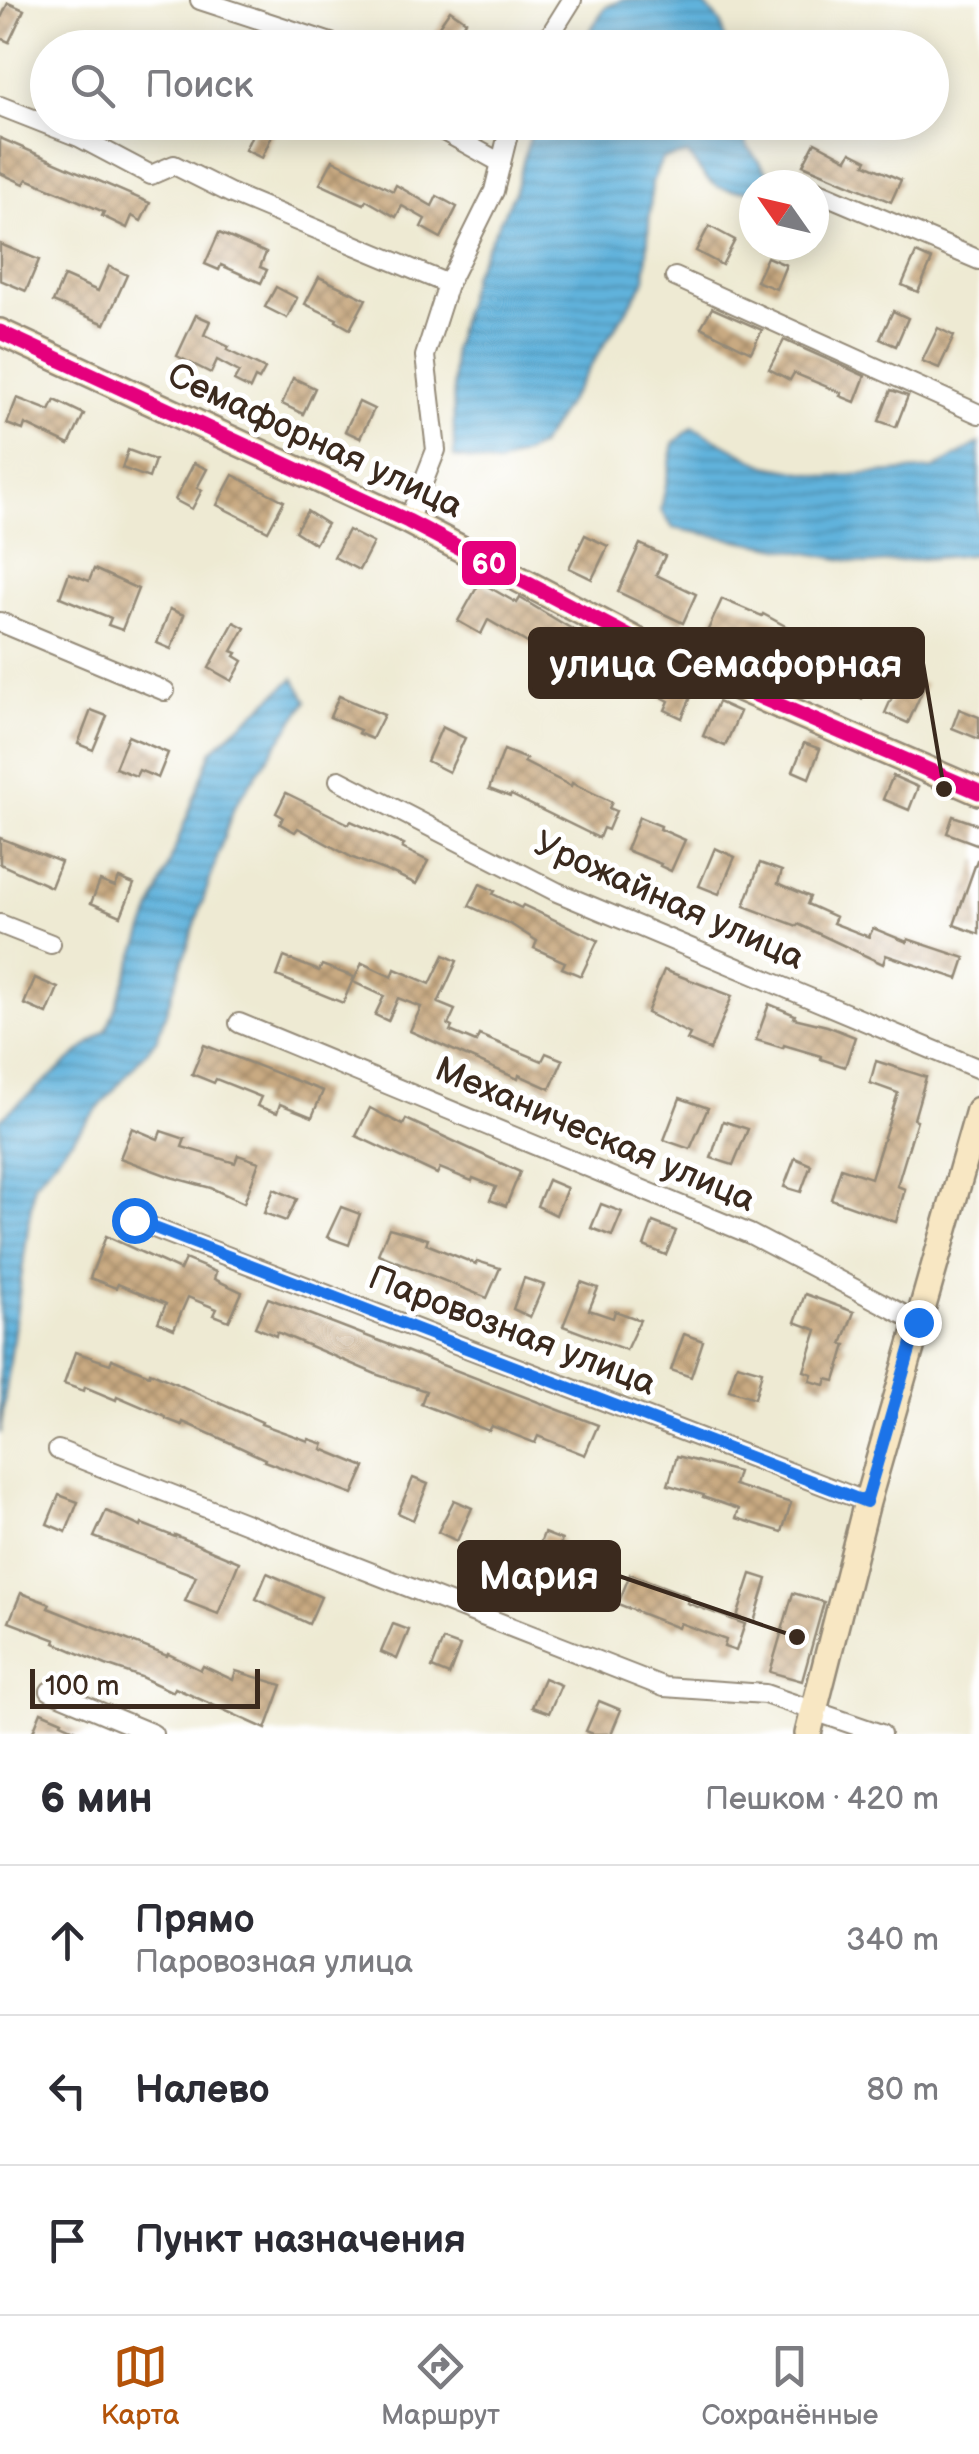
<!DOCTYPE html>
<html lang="ru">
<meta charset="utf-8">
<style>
body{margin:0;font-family:"Balsamiq Sans",sans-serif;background:#f2f2f3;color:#2b2b33}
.compass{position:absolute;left:739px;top:170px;width:90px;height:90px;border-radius:50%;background:#fff;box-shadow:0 5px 25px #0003;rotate:304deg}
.scale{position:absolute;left:30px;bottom:25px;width:230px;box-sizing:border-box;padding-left:10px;border:5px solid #3b2a1e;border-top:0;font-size:28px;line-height:35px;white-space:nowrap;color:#3b2a1e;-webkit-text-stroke:8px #fff;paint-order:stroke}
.stop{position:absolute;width:30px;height:30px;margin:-22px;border:8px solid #1a73e8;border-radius:50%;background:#fff}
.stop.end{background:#1a73e8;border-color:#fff;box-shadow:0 2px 10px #0008}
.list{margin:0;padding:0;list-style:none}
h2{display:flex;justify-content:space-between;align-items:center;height:130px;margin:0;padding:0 40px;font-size:42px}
h2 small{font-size:32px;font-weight:400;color:#7c7c81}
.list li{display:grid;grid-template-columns:65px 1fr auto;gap:30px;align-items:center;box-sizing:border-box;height:150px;padding:0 40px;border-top:2px solid #e1e1e2}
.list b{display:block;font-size:38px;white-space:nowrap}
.list p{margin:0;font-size:32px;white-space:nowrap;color:#7c7c81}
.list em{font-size:32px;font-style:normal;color:#7c7c81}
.icon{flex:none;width:55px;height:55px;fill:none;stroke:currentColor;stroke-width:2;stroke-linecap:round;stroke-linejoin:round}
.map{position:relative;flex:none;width:979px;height:1734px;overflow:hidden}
.search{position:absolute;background:#fff;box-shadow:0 5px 25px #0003;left:30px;right:30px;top:30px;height:110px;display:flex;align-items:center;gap:25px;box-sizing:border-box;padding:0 35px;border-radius:55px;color:#7c7c81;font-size:38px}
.sheet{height:580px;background:#fff}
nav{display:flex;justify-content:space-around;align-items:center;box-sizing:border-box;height:140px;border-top:2px solid #e1e1e2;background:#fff;font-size:28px;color:#7c7c81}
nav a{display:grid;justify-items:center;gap:5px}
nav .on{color:#b45309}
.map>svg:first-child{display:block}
.water{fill:url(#water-rules);stroke:#4e6e7d;stroke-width:2.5}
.building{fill:url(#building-cross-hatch)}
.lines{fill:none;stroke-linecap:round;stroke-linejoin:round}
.street-casing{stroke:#948a78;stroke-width:22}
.secondary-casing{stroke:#948a78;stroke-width:30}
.street{stroke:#fff;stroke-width:18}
.secondary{stroke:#f8e7c3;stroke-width:25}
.bus-1-casing{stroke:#fff;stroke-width:22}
.bus-1{stroke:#e5007d;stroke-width:15}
.route{stroke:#1a73e8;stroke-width:12}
.labels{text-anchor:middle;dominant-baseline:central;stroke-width:10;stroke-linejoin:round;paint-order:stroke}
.street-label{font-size:35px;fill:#3b2a1e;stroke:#fff}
.leader{fill:none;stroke:#3b2a1e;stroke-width:4}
.callout-dot{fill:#3b2a1e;stroke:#fff;stroke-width:4}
.callout{fill:#3b2a1e;stroke:#3b2a1e;stroke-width:4}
.callout-label{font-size:38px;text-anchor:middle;font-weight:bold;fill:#fff}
.line-badge{stroke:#fff;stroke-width:4}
.badge-label{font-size:28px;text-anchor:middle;font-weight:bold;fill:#fff}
</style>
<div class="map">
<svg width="979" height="1734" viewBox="0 0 979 1734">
<defs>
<pattern id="water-rules" width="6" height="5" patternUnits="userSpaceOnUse" patternTransform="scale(2.5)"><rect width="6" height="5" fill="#60b2dc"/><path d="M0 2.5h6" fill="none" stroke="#5091b2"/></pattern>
<pattern id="building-cross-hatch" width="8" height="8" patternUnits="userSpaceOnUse" patternTransform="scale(2.5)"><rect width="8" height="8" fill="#c9aa82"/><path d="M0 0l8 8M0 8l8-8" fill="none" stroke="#a48b6a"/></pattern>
</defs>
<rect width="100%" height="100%" fill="#fff"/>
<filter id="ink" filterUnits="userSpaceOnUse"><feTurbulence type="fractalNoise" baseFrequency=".01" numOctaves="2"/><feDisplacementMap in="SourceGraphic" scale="20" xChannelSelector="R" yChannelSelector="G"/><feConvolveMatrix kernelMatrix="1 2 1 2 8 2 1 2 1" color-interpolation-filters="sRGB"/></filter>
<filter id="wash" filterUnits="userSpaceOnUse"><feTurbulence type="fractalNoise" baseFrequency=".0048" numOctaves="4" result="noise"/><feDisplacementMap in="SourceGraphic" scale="40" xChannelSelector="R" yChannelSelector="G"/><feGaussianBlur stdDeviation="2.25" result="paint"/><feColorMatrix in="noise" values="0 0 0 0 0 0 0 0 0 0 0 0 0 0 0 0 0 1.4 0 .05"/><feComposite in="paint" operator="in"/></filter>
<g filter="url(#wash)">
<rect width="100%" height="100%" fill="#eeead3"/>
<g class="water">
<polygon points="622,0 700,0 721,23 726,47 579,47 606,7"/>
<path d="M534,122l208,1 5,23 23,30 -3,9h-13v5c-41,2 -43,-4 -66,-36l-26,5 -10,23 -7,99 -106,166 -41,18 -44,-8 -1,-107 19,-74 42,-83z"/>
<polygon points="693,427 762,464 827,477 934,469 979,443 979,551 978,554 866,564 673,528 661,510 674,443"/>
<polygon points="294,678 307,701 234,807 157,1039 34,1184 0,1434 0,1119 107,1029 212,750"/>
</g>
<g id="blocks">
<g class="building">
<polygon points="8,3 24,10 9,42 0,38 0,20"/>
<polygon points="450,10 466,21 448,48 424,48"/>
<polygon points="258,122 268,122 276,126 262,158 245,150"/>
<polygon points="0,138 150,203 141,221 132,216 127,228 102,216 104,212 68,196 27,179 24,184 0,173"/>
<polygon points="815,142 847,159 851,152 867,160 865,164 901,180 891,202 803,165"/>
<polygon points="333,160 393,191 396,185 432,206 437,196 457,207 441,238 421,227 425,219 402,206 396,217 366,200 364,204 320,184"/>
<polygon points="709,226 735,240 722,265 696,251"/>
<polygon points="219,233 266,253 260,267 267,270 261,283 221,265 219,270 205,264"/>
<polygon points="0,244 39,260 26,291 0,280"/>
<polygon points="916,253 932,260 918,292 902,285"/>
<polygon points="767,257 786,265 776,289 756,281"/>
<polygon points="109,266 127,275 105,324 53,302 64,276 98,291"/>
<polygon points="319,277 366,299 350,329 336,321 337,319 305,304"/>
<polygon points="276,287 297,298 287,318 265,307"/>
<polygon points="712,308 762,330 751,352 701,327"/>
<polygon points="893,311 908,318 896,346 880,339"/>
<polygon points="196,315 210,321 204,335 229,347 227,350 265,369 259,380 255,378 250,389 234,381 239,372 217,360 211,373 177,356"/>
<polygon points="938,328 954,336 939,368 922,361"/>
<polygon points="784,340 865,376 855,402 840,396 842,393 794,373 790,380 769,369"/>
<polygon points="293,378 315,388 303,414 282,404"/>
<polygon points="891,390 908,396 896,427 879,421"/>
<polygon points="17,398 50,411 55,400 84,414 69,445 25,424 23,430 7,424"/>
<polygon points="359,402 374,409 360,438 345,431"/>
<polygon points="128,450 155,460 149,478 122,468"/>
<polygon points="194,463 207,469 197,488 202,490 192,509 175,500"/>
<polygon points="233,475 284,501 268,531 217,505"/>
<polygon points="307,511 327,524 315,544 295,531"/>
<polygon points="348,530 373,543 359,570 334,557"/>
<polygon points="585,535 608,546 592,579 569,568"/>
<polygon points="640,544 665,556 656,575 696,594 683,623 618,592"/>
<polygon points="94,569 138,589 122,630 108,625 111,618 60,597 69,573 89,581"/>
<polygon points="480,582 517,603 520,598 587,638 650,666 694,690 682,718 665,710 669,701 643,687 638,696 562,663 488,620 481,634 458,621"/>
<polygon points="722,599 762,616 763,614 789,628 772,662 733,642 732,643 707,632"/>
<polygon points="170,609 184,615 171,649 157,643"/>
<polygon points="234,622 245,628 232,651 237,653 235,656 243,661 232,681 209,668"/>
<polygon points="854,663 874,671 862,699 842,691"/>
<polygon points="902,675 925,685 908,723 885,713"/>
<polygon points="339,696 384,715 372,739 358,733 360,730 330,717"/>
<polygon points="718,702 740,712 725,746 703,736"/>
<polygon points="959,709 979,717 979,739 952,728"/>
<polygon points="91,710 107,716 93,750 78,744"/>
<polygon points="442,727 465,738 449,772 427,761"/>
<polygon points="128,736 168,753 158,778 139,770 136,776 115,768"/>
<polygon points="804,743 820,749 809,778 793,771"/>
<polygon points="504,750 526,759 524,762 571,786 572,783 612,802 609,808 616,811 608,830 603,828 599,838 511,795 510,797 489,789"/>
<polygon points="893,776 918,787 909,810 883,799"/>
<polygon points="286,793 349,824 351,821 404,845 402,848 428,861 416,884 391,872 391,873 353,858 298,828 295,832 280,824 283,817 276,813"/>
<polygon points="953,816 979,825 979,845 947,833"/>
<polygon points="639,817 661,826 660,829 685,840 671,871 660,866 661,864 626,850"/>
<polygon points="0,838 61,862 51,887 0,864"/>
<polygon points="715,848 735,857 719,894 699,886"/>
<polygon points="977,860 979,860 979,934 954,925"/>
<polygon points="760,863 782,871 778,883 810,897 807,904 836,917 833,923 869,937 873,928 907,942 908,939 965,958 958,979 886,955 883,964 798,924 797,926 744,906"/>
<polygon points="119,878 134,884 121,916 91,903 100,881 115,887"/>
<polygon points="480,884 495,891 493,894 521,908 523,905 598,940 581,976 562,968 565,962 534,948 537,941 512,925 469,906"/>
<polygon points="444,955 457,961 438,1003 455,1010 448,1025 452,1027 450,1031 476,1042 479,1035 542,1061 546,1053 563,1060 550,1089 519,1075 518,1079 410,1031 421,1007 398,998 388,1021 375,1015 384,996 353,982 362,963 392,977 395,969 430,984"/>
<polygon points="284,957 319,971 322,965 354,977 343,1003 277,976"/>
<polygon points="664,970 732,996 710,1050 687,1040 690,1034 647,1013"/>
<polygon points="35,978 58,988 47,1014 24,1004"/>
<polygon points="769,1004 795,1015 794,1018 827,1026 855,1037 845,1067 821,1059 821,1056 784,1045 783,1048 756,1040"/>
<polygon points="204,1045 323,1091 312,1117 280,1104 277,1113 257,1106 261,1097 216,1079 214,1083 192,1074"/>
<polygon points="876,1061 926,1077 914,1119 917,1120 897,1186 905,1189 896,1222 831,1199 841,1168 871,1178 898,1093 870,1083"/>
<polygon points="680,1098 708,1108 690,1149 664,1140"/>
<polygon points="370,1108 403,1125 406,1119 520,1172 506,1206 490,1200 496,1187 473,1178 472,1181 440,1168 437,1174 356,1136"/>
<polygon points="723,1121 748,1129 733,1165 711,1158"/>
<polygon points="132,1128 158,1139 161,1131 185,1139 182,1147 235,1163 238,1155 259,1162 244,1203 211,1188 171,1177 120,1158"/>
<polygon points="795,1158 811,1165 801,1192 784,1187"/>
<polygon points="548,1180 567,1188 556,1215 537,1206"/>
<polygon points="274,1189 297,1199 286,1221 264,1213"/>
<polygon points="601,1204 622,1212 612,1236 591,1228"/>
<polygon points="341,1207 360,1214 349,1245 327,1237"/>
<polygon points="653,1222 676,1231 666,1255 644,1246"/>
<polygon points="389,1228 428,1239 426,1244 476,1264 477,1261 500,1268 487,1298 378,1254"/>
<polygon points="106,1236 180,1270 185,1259 216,1272 214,1279 242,1292 229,1321 214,1315 217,1309 188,1297 174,1329 158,1322 166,1304 118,1284 116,1288 90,1278"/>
<polygon points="524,1278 544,1285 530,1317 513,1309"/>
<polygon points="581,1282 598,1288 589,1310 613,1318 615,1311 640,1320 626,1350 563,1326"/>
<polygon points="805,1294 854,1312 842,1344 846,1345 835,1381 827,1379 825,1385 810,1381 812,1374 804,1371 817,1330 795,1322"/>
<polygon points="268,1298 598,1425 585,1455 538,1436 535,1443 492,1426 489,1431 421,1404 426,1391 378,1375 277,1332 276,1336 255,1327"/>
<polygon points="684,1334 703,1341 691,1377 671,1370"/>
<polygon points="75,1352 110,1364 112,1359 149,1375 150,1372 262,1422 261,1424 308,1441 309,1439 324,1444 322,1449 365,1467 353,1494 264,1461 265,1459 231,1443 183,1422 182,1425 166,1419 166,1417 117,1396 116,1400 85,1387 84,1391 64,1384"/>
<polygon points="737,1364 762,1371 755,1398 729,1390"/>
<polygon points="677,1456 738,1472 734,1485 791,1503 782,1532 736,1518 739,1509 703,1497 704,1495 668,1485"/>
<polygon points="413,1478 428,1484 413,1520 398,1513"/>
<polygon points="59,1495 78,1502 66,1532 47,1524"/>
<polygon points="454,1500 472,1508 457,1541 438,1532"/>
<polygon points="106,1511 141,1527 142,1524 175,1537 175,1535 239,1562 218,1614 185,1601 196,1576 94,1537"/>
<polygon points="544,1533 562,1540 547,1575 530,1568"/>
<polygon points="267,1573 321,1597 309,1624 256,1599"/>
<polygon points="630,1574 689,1596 687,1603 745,1624 736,1651 724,1647 726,1640 680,1623 678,1628 618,1604"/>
<polygon points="751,1574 767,1579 754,1622 737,1617"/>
<polygon points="21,1593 50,1604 48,1608 167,1656 168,1654 201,1670 203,1666 233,1680 236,1671 282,1685 266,1729 175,1688 173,1692 141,1677 106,1665 55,1643 56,1640 9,1622"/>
<polygon points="793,1593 824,1602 802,1681 770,1672"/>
<polygon points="393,1624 409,1630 397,1659 381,1652"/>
<polygon points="443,1640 460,1646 449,1675 432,1668"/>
<polygon points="544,1678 561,1685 549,1713 532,1707"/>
<polygon points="599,1701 621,1710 611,1734 593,1734 586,1731"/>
<polygon points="41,1712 62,1721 61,1723 85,1734 32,1734"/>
</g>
</g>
</g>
<g filter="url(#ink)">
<use href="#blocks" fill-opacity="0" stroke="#948a78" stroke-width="2.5"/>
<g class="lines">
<g class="street-casing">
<g id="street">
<polyline points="200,0 334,44 336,48"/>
<polyline points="542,48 572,0"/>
<polyline points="0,106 79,137 151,175 174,165 230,193 448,284"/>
<polyline points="427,122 501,163"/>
<polyline points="792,181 802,185"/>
<polyline points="814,190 979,260"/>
<polyline points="675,277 979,414"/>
<polyline points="408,521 436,450 425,356 448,284 494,191 511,122"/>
<polyline points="0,622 165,691"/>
<polyline points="339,780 557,892 979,1069"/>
<polyline points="0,924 51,944"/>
<polyline points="239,1023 750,1234 918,1322"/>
<polyline points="133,1220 867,1502"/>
<polyline points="58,1450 664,1687 765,1694 881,1734"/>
<polyline points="50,1691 153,1734"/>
</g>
</g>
<g class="secondary-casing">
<g id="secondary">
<polyline points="0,332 408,521 668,657 979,792"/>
<polyline points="808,1734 867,1502 979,1110"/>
</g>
</g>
<use href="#street" class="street"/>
<use href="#secondary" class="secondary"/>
<g class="bus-1-casing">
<polyline id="bus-1" points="0,332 408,521 668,657 979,792"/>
</g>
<use href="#bus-1" class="bus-1"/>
</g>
</g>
<g class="lines" filter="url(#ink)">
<polyline class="route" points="134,1220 866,1502 918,1322"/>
</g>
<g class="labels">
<g class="street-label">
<text transform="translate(315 441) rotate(25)">Семафорная улица</text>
<text transform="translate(669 901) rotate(24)">Урожайная улица</text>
<text transform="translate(595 1135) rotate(23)">Механическая улица</text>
<text transform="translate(512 1331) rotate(21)">Паровозная улица</text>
</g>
</g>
<path class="leader" d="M944 789L923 663M797 1637L619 1576"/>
<g class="callout-dot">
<circle cx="944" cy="789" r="10"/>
<circle cx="797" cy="1637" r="10"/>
</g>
<g class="callout">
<rect x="530" y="629" width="393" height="68" rx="10"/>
<rect x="459" y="1542" width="160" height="68" rx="10"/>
</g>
<g class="callout-label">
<text x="726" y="677">улица Семафорная</text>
<text x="539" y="1589">Мария</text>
</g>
<rect class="line-badge" x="460" y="539" width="58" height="48" rx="10" fill="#e5007d"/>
<g class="badge-label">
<text x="489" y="573">60</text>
</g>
</svg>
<svg class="compass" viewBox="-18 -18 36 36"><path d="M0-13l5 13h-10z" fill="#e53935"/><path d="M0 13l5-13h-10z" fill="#7c7c81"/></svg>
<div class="scale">100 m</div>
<div class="stop" style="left:134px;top:1220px"></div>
<div class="stop end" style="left:918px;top:1322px"></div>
<div class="search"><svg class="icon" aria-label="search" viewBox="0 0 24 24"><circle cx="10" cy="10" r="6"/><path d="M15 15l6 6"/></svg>Поиск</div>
</div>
<section class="sheet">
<h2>6 мин<small>Пешком · 420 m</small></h2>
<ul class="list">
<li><svg class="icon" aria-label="ahead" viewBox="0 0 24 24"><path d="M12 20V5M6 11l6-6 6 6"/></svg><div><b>Прямо</b><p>Паровозная улица</p></div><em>340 m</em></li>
<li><svg class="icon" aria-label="left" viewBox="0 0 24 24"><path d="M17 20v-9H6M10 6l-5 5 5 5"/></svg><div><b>Налево</b></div><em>80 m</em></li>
<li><svg class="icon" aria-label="arrive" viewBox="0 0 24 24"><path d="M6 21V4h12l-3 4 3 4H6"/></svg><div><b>Пункт назначения</b></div></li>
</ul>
</section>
<nav>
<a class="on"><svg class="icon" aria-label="map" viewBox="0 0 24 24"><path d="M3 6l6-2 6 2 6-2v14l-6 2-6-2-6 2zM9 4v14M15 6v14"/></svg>Карта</a>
<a><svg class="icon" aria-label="directions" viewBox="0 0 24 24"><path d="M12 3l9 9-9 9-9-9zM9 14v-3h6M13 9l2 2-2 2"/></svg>Маршрут</a>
<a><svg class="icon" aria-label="saved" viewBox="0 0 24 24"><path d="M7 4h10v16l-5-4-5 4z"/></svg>Сохранённые</a>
</nav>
